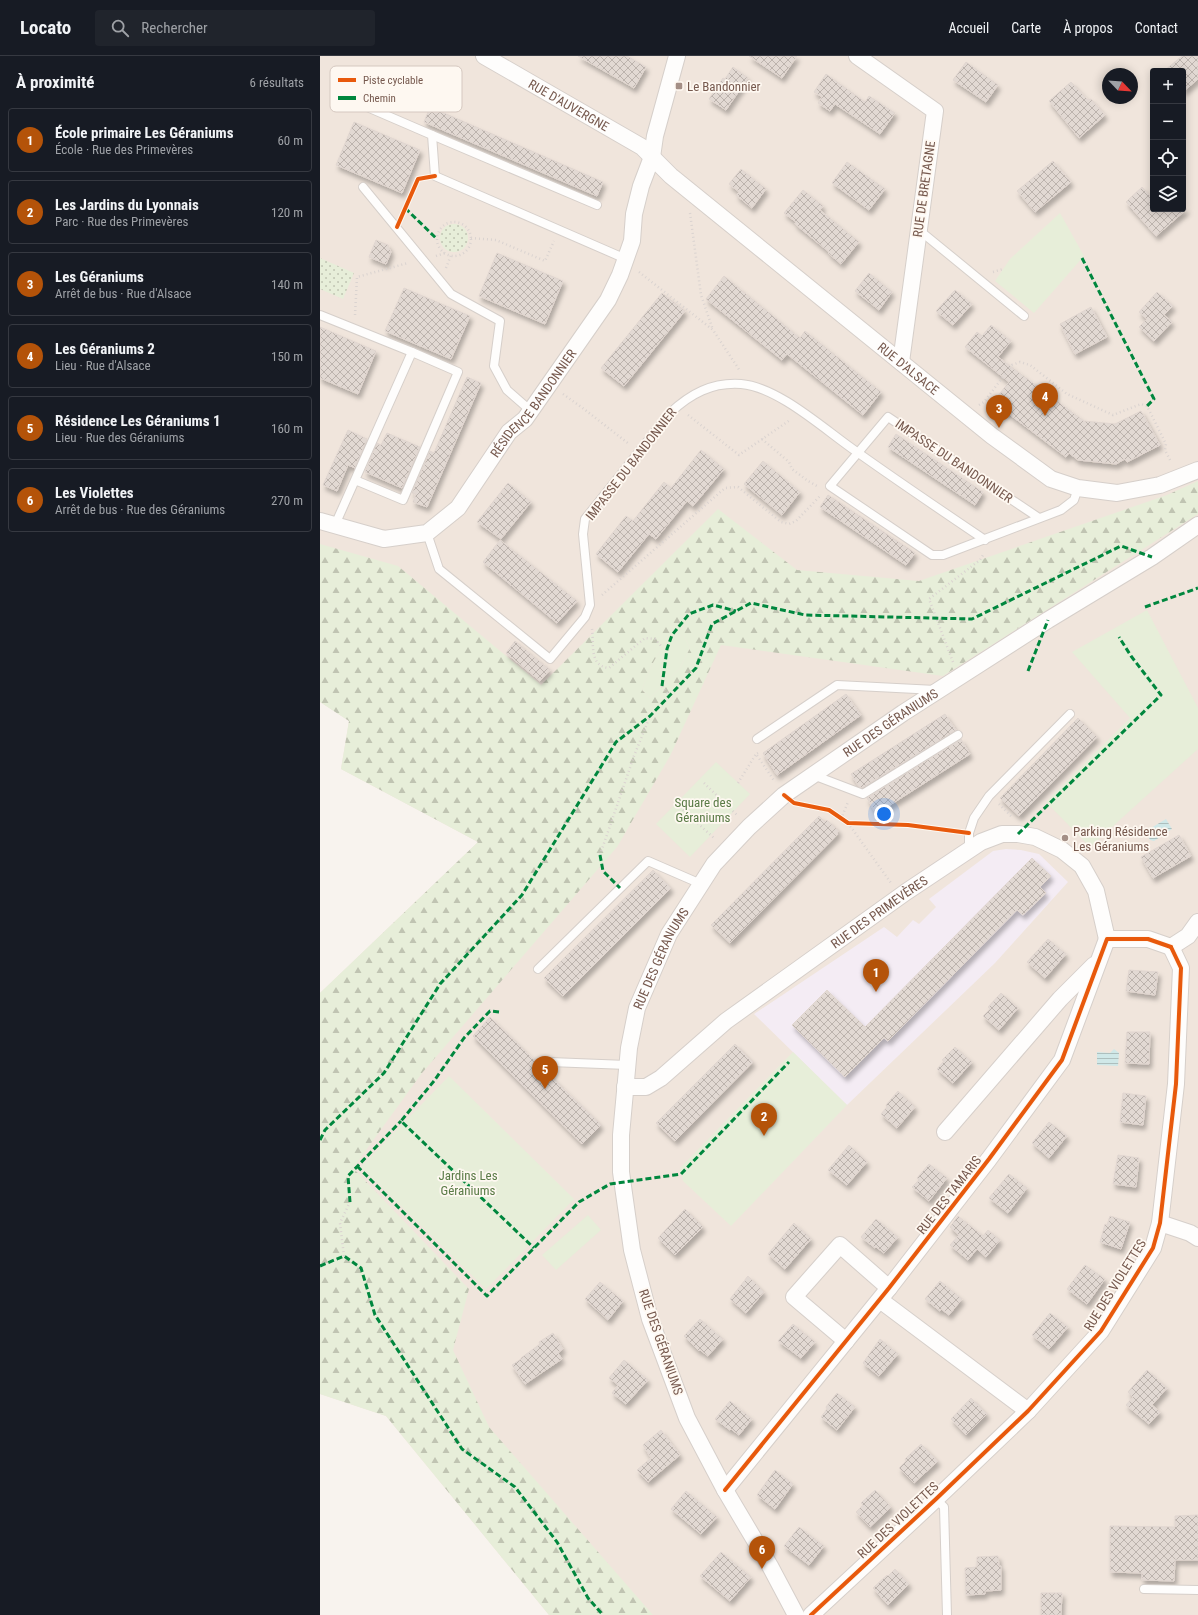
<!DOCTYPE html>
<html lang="fr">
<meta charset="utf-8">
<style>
body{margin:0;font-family:"Roboto Condensed",sans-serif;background:#20242c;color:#f1f3f6}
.controls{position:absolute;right:12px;top:12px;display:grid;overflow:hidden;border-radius:4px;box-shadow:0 2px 10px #0003}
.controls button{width:36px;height:36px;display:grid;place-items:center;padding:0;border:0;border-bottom:1px solid #363941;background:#171b24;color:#f1f3f6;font:20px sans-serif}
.compass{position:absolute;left:782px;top:12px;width:36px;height:36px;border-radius:50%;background:#171b24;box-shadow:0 2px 10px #0003;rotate:115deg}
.you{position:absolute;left:564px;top:758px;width:14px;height:14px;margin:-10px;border:3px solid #fff;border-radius:50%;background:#1a73e8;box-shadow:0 0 0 6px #1a73e833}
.badge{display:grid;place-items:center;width:26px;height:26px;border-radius:50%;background:#b45309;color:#fff;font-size:13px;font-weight:700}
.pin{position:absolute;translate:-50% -33px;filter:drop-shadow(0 1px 2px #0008)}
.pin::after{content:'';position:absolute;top:21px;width:14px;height:12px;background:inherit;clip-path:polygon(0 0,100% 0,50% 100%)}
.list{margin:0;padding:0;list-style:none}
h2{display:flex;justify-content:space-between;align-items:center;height:52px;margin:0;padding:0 16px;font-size:17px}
h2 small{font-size:13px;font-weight:400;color:#9ea1a6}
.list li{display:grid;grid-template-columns:26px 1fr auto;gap:12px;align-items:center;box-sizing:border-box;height:64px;margin:0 8px 8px;padding:0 8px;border:1px solid #363941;border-radius:4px}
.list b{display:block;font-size:15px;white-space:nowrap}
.list p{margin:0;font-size:13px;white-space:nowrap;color:#9ea1a6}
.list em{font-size:13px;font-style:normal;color:#9ea1a6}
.icon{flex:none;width:22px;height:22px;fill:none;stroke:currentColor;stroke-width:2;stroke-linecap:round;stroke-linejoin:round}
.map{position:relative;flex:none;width:878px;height:1559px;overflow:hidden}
header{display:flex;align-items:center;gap:24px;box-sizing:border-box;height:56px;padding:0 20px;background:#171b24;border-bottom:1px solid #363941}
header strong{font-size:19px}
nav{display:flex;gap:22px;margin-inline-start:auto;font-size:14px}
.search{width:280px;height:36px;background:#20242c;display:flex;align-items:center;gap:10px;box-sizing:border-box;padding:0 14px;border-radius:4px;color:#9ea1a6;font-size:15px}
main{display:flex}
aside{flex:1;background:#171b24}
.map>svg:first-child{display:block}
.residential{fill:#f0e5dc;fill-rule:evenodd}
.education{fill:#f4ecf4}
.green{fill:#e7eed9}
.forest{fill:url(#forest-firs);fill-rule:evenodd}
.park{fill:url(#park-dots)}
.water{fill:url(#water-rules)}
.building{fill:url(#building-cross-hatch);stroke:#e1d6d0;filter:url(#shadow)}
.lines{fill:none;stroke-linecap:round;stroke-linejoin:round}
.lane-casing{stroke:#d6cfca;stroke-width:10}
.street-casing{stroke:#d6cfca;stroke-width:18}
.path{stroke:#dad3d0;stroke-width:2.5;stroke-dasharray:1 3;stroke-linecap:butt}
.lane{stroke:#fefdfc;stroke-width:8}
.street{stroke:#fefdfc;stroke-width:16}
.quiet{stroke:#00873e;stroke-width:3;stroke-dasharray:6 3;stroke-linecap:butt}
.cycleway-casing{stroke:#fef8f1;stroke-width:6}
.cycleway{stroke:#e8590c;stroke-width:4}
.poi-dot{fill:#a48f86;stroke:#fef8f1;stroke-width:1.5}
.labels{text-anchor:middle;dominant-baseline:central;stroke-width:3.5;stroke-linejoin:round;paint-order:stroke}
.poi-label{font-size:13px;fill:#76594e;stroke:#fef8f1;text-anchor:start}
.street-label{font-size:13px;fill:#76594e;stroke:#fef8f1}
.park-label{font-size:13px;fill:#5a7b46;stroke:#fef8f1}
.key{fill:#fef8f1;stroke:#d5c8c0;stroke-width:1}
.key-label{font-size:11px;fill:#76594e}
</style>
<header>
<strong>Locato</strong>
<div class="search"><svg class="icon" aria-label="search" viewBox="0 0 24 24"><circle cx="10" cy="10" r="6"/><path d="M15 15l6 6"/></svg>Rechercher</div>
<nav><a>Accueil</a><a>Carte</a><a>À propos</a><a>Contact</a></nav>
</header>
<main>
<aside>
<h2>À proximité<small>6 résultats</small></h2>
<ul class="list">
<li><span class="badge">1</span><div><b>École primaire Les Géraniums</b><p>École · Rue des Primevères</p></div><em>60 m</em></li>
<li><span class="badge">2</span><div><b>Les Jardins du Lyonnais</b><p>Parc · Rue des Primevères</p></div><em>120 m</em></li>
<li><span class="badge">3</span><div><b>Les Géraniums</b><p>Arrêt de bus · Rue d'Alsace</p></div><em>140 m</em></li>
<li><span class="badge">4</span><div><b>Les Géraniums 2</b><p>Lieu · Rue d'Alsace</p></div><em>150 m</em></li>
<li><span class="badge">5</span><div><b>Résidence Les Géraniums 1</b><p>Lieu · Rue des Géraniums</p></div><em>160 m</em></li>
<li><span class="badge">6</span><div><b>Les Violettes</b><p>Arrêt de bus · Rue des Géraniums</p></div><em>270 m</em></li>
</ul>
</aside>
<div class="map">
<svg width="878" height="1559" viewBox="0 0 878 1559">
<defs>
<pattern id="forest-firs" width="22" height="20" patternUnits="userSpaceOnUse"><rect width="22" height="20" fill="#e7eed9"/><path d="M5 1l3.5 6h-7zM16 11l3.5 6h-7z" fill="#c0c4b2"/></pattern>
<pattern id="park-dots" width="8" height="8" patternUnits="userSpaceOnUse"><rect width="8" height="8" fill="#e7eed9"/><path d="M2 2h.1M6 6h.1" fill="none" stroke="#c0c4b2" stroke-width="1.8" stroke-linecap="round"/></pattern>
<pattern id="water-rules" width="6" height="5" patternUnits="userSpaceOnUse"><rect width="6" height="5" fill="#d0e8e8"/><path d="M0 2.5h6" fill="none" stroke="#adbfbe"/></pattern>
<pattern id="building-cross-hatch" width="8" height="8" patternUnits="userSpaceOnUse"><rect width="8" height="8" fill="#e2d9d3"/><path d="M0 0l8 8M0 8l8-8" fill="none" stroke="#bcb3ad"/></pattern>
<filter id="shadow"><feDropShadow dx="2.5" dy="4.5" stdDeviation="2" flood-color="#0004"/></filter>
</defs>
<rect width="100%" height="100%" fill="#f8f3ee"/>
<path class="residential" d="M0,0h878v1559h-649l-163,-199 -66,-22v-401l158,-151 -137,-73 8,-48 -29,-19zM833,15h30v138h-30zM788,18h24v24h-24z"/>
<polygon class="education" points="686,793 701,794 719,798 748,826 675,907 527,1049 434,958 564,871 577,881 593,864 599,868 616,851 609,843 673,795"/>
<g class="green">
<polygon points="740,157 764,200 714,257 675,225 690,203"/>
<polygon points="827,554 878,652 878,693 770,791 726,746 810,662 752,596"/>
<path d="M352,579l12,1 6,12 -10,20 -30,30 -8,-8c6,-20 16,-39 30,-55z"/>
<polygon points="396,706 430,738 370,801 336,768"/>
<polygon points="473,996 527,1049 411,1170 363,1125 360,1112"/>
<polygon points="129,1020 254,1143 166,1233 41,1111"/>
<polygon points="268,1159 281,1174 236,1214 222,1199"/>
</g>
<path class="forest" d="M878,425v33l-255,162 -222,-31 -51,111 -53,91 -195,226 -69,95 116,121 -16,61 36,77 164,188h-104l-163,-199 -66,-22v-401l158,-151 -137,-73 8,-48 -29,-19v-158l78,22 143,119 177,-176 79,61 122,11 248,-86zM352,579l12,1 6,12 -10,20 -30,30 -8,-8c6,-20 16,-39 30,-55z"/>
<g class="park">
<circle cx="134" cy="182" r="14"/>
<polygon points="0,202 34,217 23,243 0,233"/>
</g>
<g class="water">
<polygon points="846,763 852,773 834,785 830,784 826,775"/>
<polygon points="794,993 799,997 798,1010 777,1009 777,996 790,997"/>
</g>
<g class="building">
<polygon points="258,0 307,0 326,11 314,32"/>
<polygon points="429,0 477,0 462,22"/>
<polygon points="862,0 878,0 878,23 863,36 863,15 844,15"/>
<polygon points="646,6 678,29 666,46 633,24"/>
<polygon points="413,11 428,22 406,54 389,43 403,22 405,23"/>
<polygon points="506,18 545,46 549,40 575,57 560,78 515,48 510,55 498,47 502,41 494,36"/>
<polygon points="751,26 768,44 771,43 785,59 759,82 729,45"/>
<polygon points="110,51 283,126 277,140 104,66"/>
<polygon points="34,66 100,94 82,137 16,109"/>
<polygon points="733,105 751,126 715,156 697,135"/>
<polygon points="527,106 565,133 549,154 512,127"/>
<polygon points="421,113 446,133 432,152 416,139 419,136 409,128"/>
<polygon points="822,131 833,143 833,153 867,153 836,180 806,146"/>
<polygon points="483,134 503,150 500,154 539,186 521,208 508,197 509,196 475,168 476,166 464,157"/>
<polygon points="56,184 68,189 71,196 66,208 49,201"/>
<polygon points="177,197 243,225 225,268 159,240"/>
<polygon points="549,217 572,236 559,254 535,235"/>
<polygon points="404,220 480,282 485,275 561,336 543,359 467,298 462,304 386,243"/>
<polygon points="84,232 150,260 131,303 65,275"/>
<polygon points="635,234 652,248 633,269 616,255"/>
<polygon points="837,236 853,250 844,259 852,266 834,285 819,271 827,263 819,256"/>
<polygon points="342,237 365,255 304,330 281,312"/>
<polygon points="771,251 787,281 755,298 740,268"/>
<polygon points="671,269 691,285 678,301 764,365 795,368 821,355 840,389 807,406 805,403 796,408 758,404 749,397 746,401 673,346 689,326 645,291 657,276 662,280"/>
<polygon points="0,271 56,295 38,338 0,322"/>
<polygon points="147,321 161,327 107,451 93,446 96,438 92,437 110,395 114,397"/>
<polygon points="28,374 47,383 35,412 28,409 17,435 3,429"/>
<polygon points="67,377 100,391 82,432 45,416 57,387 61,389"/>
<polygon points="576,378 663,436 655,449 568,391"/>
<polygon points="381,394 404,413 373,450 367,445 336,483 329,478 298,516 276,498 306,460 313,465 344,426 351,432"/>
<polygon points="443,405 480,436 462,459 424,428"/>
<polygon points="188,427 211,446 181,483 157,466"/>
<polygon points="508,439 595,497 586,509 500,451"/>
<polygon points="180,484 257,545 237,567 163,506"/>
<polygon points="195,585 230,614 220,625 186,597"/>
<polygon points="526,638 541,659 457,719 443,697"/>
<polygon points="625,658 636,674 542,732 539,731 531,718"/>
<polygon points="758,662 777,681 699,760 680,742"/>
<polygon points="641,683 650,698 556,758 547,742"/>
<polygon points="499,760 505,766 507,764 519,775 517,777 518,778 410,887 391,869"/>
<polygon points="859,779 871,800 833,822 821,801"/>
<polygon points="712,802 731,820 720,831 726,837 703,859 697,854 568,985 564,982 525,1021 472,969 507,934 545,971"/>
<polygon points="333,814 351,832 243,940 224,922"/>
<polygon points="728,883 746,898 725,922 707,906"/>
<polygon points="809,914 838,916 835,939 806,935"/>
<polygon points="681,937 698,952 679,974 663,960 670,953 668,951"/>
<polygon points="170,961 281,1069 262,1088 153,980"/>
<polygon points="807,976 830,976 829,1008 805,1007"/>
<polygon points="415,988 433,1006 355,1085 336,1067"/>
<polygon points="635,991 652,1006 633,1027 617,1013 624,1005 622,1004"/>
<polygon points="578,1035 595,1051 577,1072 561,1058 567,1051 566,1049"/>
<polygon points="803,1037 826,1040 823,1069 800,1066"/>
<polygon points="729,1066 747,1080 729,1102 712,1087"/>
<polygon points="529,1089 547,1106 527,1129 508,1114"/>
<polygon points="798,1099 819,1102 816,1131 793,1128"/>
<polygon points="609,1108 627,1122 609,1145 592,1131 599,1124 597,1122"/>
<polygon points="689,1118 707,1132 688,1157 669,1142"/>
<polygon points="365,1153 383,1171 355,1199 338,1182"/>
<polygon points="638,1160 663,1180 668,1174 680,1184 666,1201 657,1193 648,1204 630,1189 639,1179 630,1171"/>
<polygon points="790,1160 810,1166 801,1193 780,1186 785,1168 787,1169"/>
<polygon points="556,1163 578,1181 564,1197 556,1191 555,1192 541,1181"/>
<polygon points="474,1167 491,1183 465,1213 448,1198"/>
<polygon points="765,1209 785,1223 767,1248 747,1233"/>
<polygon points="428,1220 444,1236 426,1257 410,1243"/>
<polygon points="620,1225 642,1243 629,1259 621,1253 620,1255 605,1243"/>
<polygon points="280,1226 303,1245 288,1264 265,1243"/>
<polygon points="730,1257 748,1271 729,1293 712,1279"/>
<polygon points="380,1263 403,1283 388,1300 380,1294 379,1295 364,1280"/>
<polygon points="473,1268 495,1286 481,1302 458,1285"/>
<polygon points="233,1277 243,1293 238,1297 242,1303 205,1328 192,1309 201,1303 201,1302 220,1288 219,1286"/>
<polygon points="560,1283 578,1298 559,1320 543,1307"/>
<polygon points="304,1304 328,1324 306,1348 292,1337 298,1329 289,1322"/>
<polygon points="827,1314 847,1332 832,1349 840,1356 829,1368 806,1349 813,1341 808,1336"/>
<polygon points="517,1337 535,1351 517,1374 501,1361 507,1353 506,1351"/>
<polygon points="651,1342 667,1358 646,1379 631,1363"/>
<polygon points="410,1345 432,1363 419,1379 411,1373 410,1374 395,1363"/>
<polygon points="341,1374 360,1399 328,1426 317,1414 331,1402 323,1389"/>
<polygon points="601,1388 618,1405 594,1427 579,1412 586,1405 585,1403"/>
<polygon points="455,1414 473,1428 455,1453 437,1439"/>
<polygon points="555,1434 571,1451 550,1471 536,1456 543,1449 541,1447"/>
<polygon points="366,1435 397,1461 381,1478 351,1453"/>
<polygon points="878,1459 878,1504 855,1504 854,1525 822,1524 822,1517 790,1516 790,1470 855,1471 855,1460"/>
<polygon points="479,1471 504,1490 489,1509 464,1490"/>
<polygon points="401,1496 431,1521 410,1545 380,1520"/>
<polygon points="678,1500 679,1510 681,1510 681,1534 665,1535 665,1538 646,1539 645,1512 657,1511 657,1501"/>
<polygon points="575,1513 589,1528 568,1549 553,1532 567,1519 568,1520"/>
<polygon points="721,1537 742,1537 741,1559 721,1559"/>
</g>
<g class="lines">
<g class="lane-casing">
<g id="lane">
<polyline points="17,38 112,79 115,120 306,203"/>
<polyline points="112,79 277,149"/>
<polyline points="43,131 131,238 180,265 174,310 187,334 211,355"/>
<polyline points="599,174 704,260"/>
<polyline points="0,259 92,296"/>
<polyline points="719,462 568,361 510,430 612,499 623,499 741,454 754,444 758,432"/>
<polyline points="15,469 92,296 138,316 83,444 35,424"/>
<path d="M107,477l12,36 111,90 35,-42 5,-12 -7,-71 2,-15 85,-106c20,-19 42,-31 71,-29 38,3 85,47 116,68 42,30 85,59 128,88"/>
<polyline points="437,683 517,629 616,634"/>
<polyline points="493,719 543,738 638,679"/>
<polyline points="649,795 649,777 654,762 669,740 750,658"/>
<polyline points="218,913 328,805 381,828"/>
<polyline points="230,1006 307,1009"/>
<polyline points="616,1443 624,1451 627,1559"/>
<polyline points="824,1533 878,1534"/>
</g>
</g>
<g class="street-casing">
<g id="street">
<path id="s1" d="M164,0l158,91 29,29 321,260 59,43 27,9 39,5 43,-8 38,-15"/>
<polyline points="537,0 615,55 581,306"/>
<path id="s2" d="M0,465l64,18 43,-6 31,-25 51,-76 16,-13 83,-119 12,-25 12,-34 2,-27 7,-28 11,-29 3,-21 22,-80"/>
<polyline points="851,891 868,880 878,866"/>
<path id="s3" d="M305,1031h21l15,-9 65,-57 180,-129 75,-50 21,-8h16l17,3 27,13 20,16 14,25 11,48"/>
<polyline points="625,1076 740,943 774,909"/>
<polyline points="840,1167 870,1177 878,1182"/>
<polyline points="560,1244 708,1355"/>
<polyline points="526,1285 474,1241 520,1189 569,1232"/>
<polyline points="405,1434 569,1232 669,1103 742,1004 787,883 828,883 851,891"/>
<path id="s4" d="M476,1559l-26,-49 -45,-76 -38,-72 -37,-99 -18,-69 -11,-78v-37l8,-87 8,-40 32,-74 45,-70 35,-37 35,-32 119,-82 145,-93 104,-63 46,-32"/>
<polyline points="491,1559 616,1443 708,1355 781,1275 833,1192 840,1167 856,1028 861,912 851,891"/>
</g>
</g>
<g class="path">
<polyline points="370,157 381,239 393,274"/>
<circle cx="134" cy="183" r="17"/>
<polyline points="151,182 176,184 225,205 234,185"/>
<polyline points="116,200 125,197"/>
<polyline points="126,212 131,199"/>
<polyline points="319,216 393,274 420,315"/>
<polyline points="673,216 683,213"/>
<polyline points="35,259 37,221 88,207"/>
<polyline points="243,338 264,353 309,388"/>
<polyline points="659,349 664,346 692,309 700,306 710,309 747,338 793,359 821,348 827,350 846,388 845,394 851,406"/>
<polyline points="368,359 419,399 470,364"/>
<polyline points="442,383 469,406 472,413 488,425 497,430"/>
<polyline points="282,539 405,432 418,431 461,466 469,468 476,465 500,440"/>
<path d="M272,573c2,16 -3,37 17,39l36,-30 10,1 7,8"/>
<polyline points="633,606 609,543 660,504 663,499"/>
<polyline points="342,630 349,639"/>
<polyline points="438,697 436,698 455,726"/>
<polyline points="384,727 417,759"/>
<polyline points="418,727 436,698"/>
<polyline points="679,748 691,760"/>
<polyline points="360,751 395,783"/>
<polyline points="521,763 528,746"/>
<polyline points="528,767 571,827"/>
<polyline points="280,799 314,700 330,660"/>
<polyline points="24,1200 20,1167 30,1146"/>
</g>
<use href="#lane" class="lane"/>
<use href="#street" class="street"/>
<g class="quiet">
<polyline points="85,152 117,183"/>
<polyline points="762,202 834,343 827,350"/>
<polyline points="825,551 878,532"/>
<polyline points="708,615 728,564"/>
<polyline points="342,630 347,593 352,579 369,558 393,549 416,555"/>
<polyline points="698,778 841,639 811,600 799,581"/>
<polyline points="280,799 283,815 300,832"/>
<polyline points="179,956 170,955 144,982 114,1025 81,1065 214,1192"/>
<polyline points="0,1084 5,1074 64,1017 120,928 202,839 296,686 330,660 376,612 392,568 431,547 485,559 652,563 801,490 832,501"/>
<polyline points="37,1110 167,1240 259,1146 290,1128 361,1118 469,1006"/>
<polyline points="30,1146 28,1120 81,1065"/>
<polyline points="0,1210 24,1200 41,1212 55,1259 142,1393 195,1431 237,1486 268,1542 283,1559"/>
</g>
<g class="cycleway-casing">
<g id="cycleway">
<polyline points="77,171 98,123 115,120"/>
<polyline points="464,739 474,747 509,754 528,767 588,769 649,777"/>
<polyline points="405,1434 569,1232 669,1103 742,1004 787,883 828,883 851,891"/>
<polyline points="491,1559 616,1443 708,1355 781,1275 833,1192 840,1167 856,1028 861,912 851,891"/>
</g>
</g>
<use href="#cycleway" class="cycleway"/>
</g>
<g class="poi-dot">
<rect x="355" y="26" width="8" height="8" rx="2"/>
<circle cx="745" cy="782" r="4"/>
</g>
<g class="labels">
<g class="poi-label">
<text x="367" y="30">Le Bandonnier</text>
<text x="753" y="775">Parking Résidence<tspan x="753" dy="15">Les Géraniums</tspan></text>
</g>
<g class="street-label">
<text stroke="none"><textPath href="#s1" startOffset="98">RUE D'AUVERGNE</textPath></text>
<text transform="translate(604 133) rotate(-82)">RUE DE BRETAGNE</text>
<text stroke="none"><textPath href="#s1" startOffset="529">RUE D'ALSACE</textPath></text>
<text stroke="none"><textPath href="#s2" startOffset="279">RÉSIDENCE BANDONNIER</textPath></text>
<text transform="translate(634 405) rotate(34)">IMPASSE DU BANDONNIER</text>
<text transform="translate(311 408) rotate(-52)">IMPASSE DU BANDONNIER</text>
<text stroke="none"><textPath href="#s4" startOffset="1037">RUE DES GÉRANIUMS</textPath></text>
<text stroke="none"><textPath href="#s3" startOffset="313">RUE DES PRIMEVÈRES</textPath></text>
<text stroke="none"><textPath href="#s4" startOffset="701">RUE DES GÉRANIUMS</textPath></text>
<text transform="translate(629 1139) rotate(-52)">RUE DES TAMARIS</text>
<text transform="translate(795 1229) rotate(-58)">RUE DES VIOLETTES</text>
<text transform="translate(341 1286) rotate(71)">RUE DES GÉRANIUMS</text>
<text transform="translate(578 1464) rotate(-43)">RUE DES VIOLETTES</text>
</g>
<g class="park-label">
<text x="383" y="746">Square des<tspan x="383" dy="15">Géraniums</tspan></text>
<text x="148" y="1119">Jardins Les<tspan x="148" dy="15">Géraniums</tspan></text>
</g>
</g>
<rect x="10" y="10" width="132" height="46" rx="6" class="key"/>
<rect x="18" y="22" width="18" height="4" fill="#e8590c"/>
<rect x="18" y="40" width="18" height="4" fill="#00873e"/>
<g class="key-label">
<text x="43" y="28">Piste cyclable</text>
<text x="43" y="46">Chemin</text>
</g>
</svg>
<div class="controls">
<button>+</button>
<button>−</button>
<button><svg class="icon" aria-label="locate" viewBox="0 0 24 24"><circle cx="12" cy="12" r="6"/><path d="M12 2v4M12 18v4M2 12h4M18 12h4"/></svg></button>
<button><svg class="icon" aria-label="layers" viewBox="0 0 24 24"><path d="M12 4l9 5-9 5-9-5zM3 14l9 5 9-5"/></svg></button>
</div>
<svg class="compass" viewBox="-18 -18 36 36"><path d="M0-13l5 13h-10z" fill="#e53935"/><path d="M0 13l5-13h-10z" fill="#9ea1a6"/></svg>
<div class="you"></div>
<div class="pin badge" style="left:556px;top:936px">1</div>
<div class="pin badge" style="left:444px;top:1080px">2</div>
<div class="pin badge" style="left:679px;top:372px">3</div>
<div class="pin badge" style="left:725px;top:360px">4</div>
<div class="pin badge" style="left:225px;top:1033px">5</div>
<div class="pin badge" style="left:442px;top:1513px">6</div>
</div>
</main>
